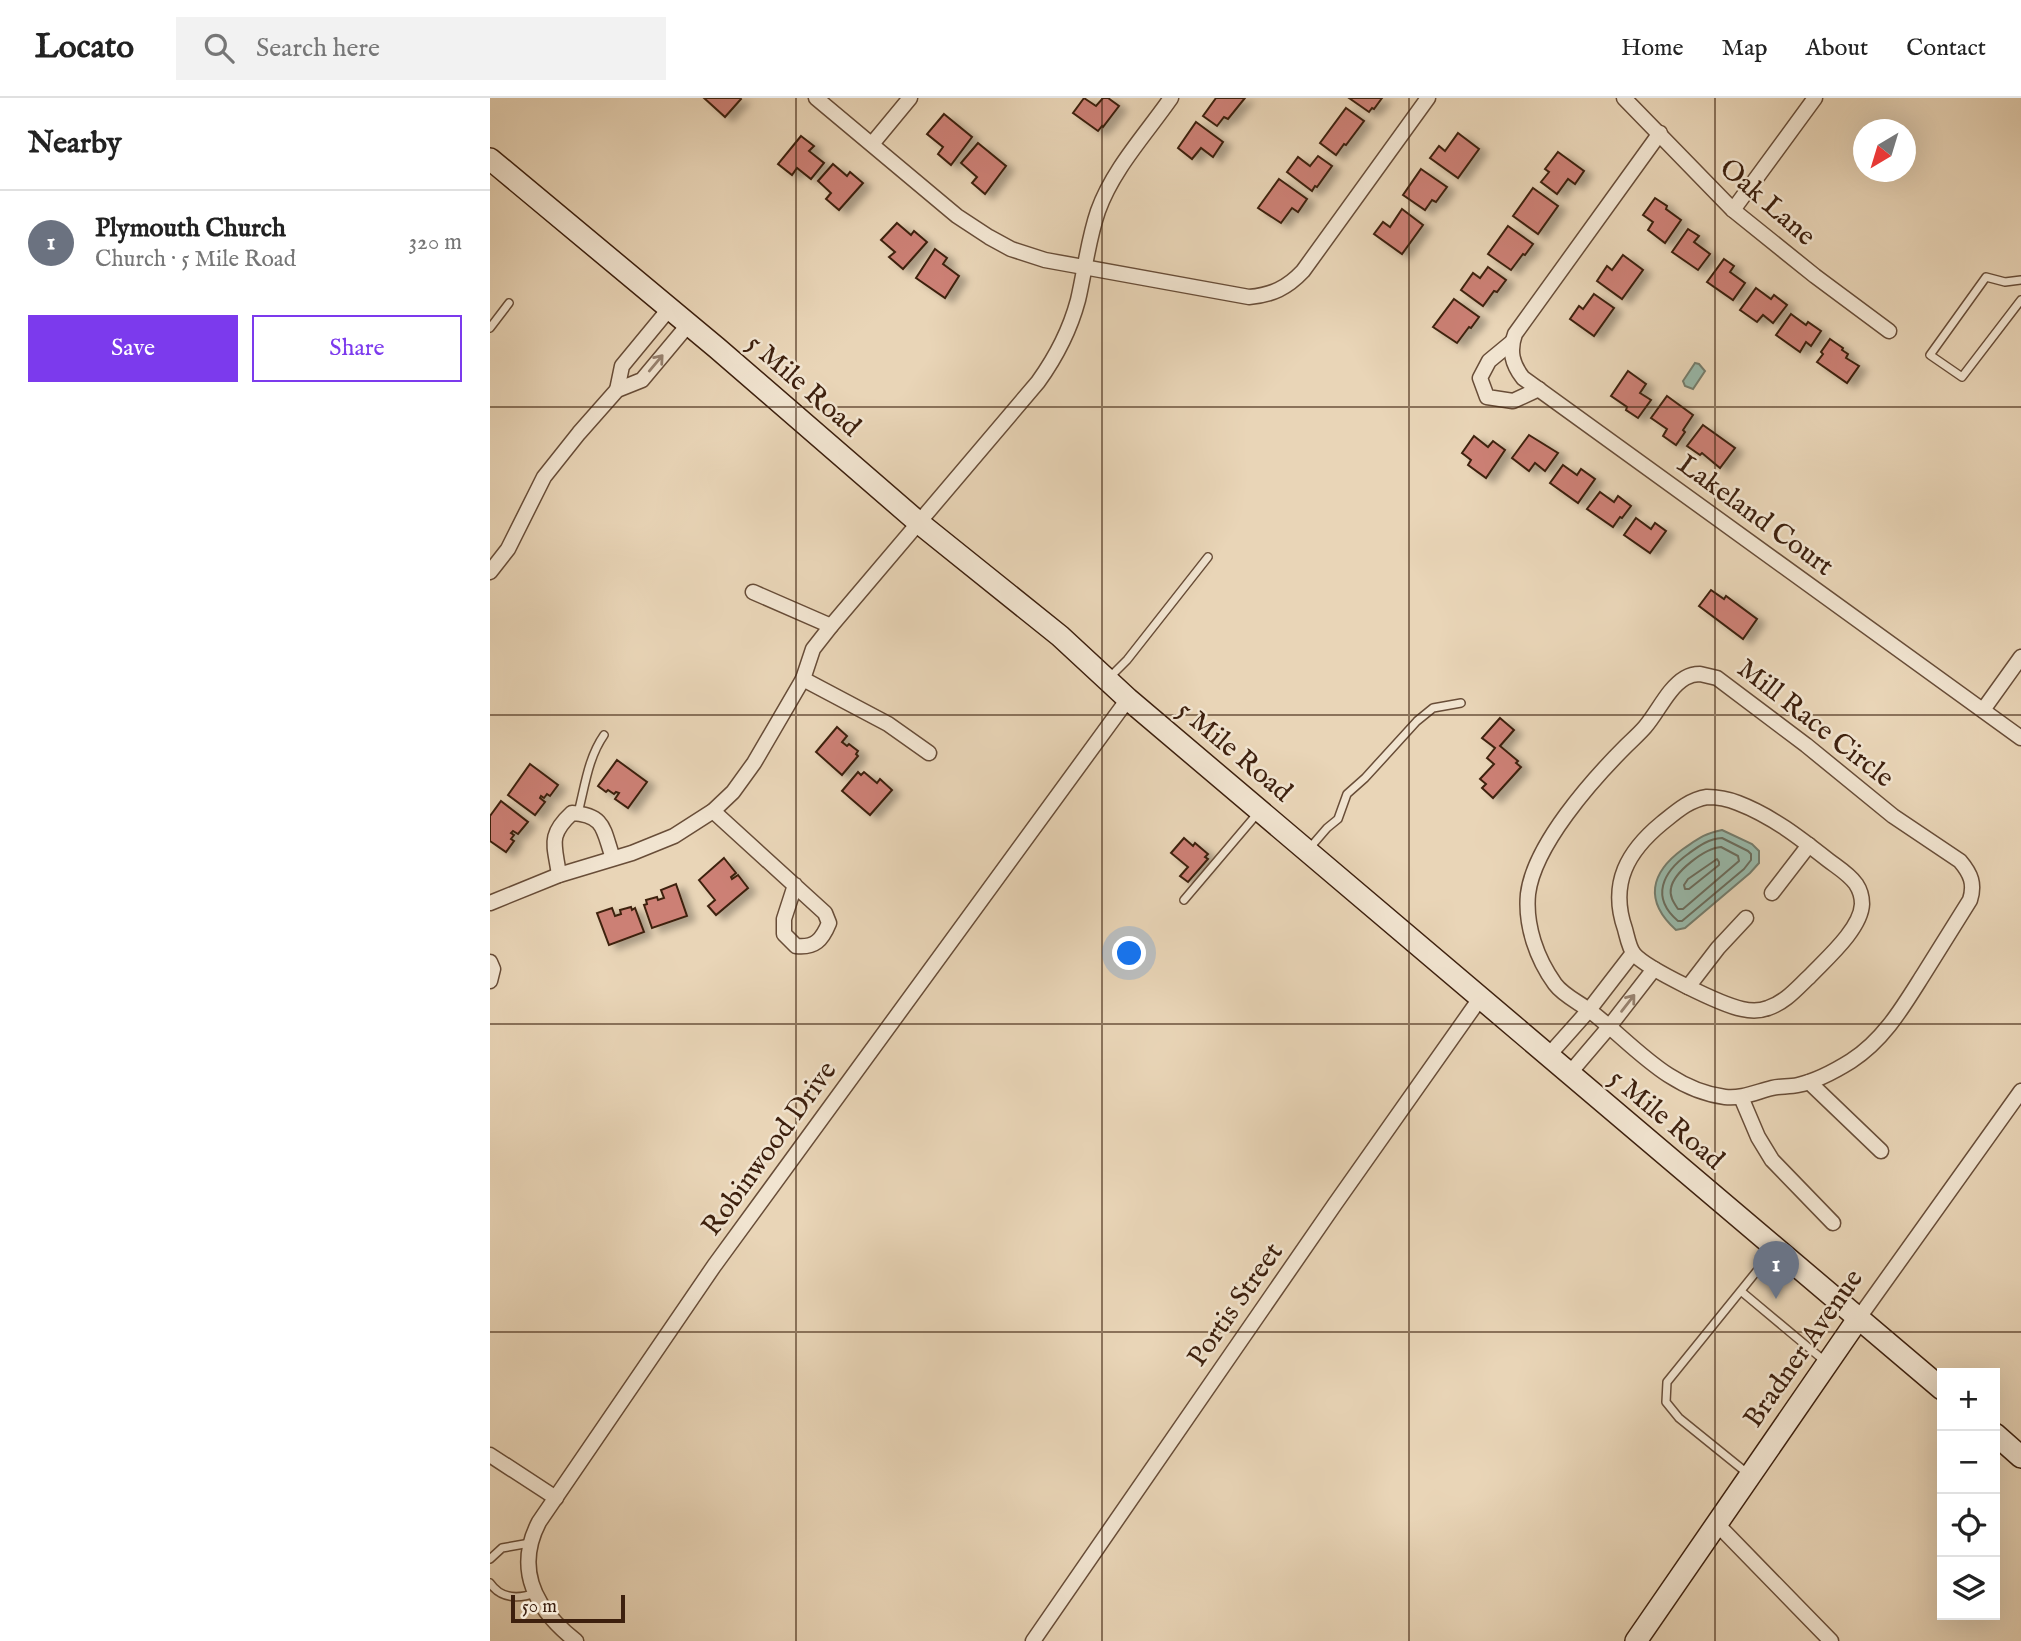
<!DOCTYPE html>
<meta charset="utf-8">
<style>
body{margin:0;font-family:"IM FELL English",serif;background:#f2f2f2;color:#222}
.controls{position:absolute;right:21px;bottom:21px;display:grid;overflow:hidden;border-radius:0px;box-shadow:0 7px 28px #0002}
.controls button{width:63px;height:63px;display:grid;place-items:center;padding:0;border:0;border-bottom:2px solid #e0e0e0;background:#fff;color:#222;font:35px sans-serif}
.compass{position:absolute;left:1363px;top:21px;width:63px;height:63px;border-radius:50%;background:#fff;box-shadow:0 7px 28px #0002;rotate:218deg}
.scale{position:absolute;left:21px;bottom:18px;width:114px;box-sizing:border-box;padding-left:7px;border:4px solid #3d200e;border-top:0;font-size:19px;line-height:24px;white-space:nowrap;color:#3d200e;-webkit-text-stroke:5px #f1e4d0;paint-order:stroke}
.you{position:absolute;left:640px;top:856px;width:24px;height:24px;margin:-18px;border:5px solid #fff;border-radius:50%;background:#1a73e8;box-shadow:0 0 0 10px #1a73e833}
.badge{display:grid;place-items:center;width:46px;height:46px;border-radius:50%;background:#7c3aed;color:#fff;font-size:23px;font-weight:700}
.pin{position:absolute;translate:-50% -58px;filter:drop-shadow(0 2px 4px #0008)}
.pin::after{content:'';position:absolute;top:37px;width:24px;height:21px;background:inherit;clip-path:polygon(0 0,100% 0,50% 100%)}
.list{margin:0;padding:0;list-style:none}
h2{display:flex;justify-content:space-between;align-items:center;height:91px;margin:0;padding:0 28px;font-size:30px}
h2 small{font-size:23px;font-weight:400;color:#767676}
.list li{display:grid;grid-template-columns:46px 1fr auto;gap:21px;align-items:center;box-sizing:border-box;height:105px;padding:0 28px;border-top:2px solid #e0e0e0}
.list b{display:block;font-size:26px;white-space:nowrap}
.list p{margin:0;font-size:23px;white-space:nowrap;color:#767676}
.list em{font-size:23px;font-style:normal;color:#767676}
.actions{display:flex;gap:14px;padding:21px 28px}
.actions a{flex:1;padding:16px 0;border:2px solid #7c3aed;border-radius:0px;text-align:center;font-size:24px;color:#7c3aed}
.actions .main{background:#7c3aed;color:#fff}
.icon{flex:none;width:38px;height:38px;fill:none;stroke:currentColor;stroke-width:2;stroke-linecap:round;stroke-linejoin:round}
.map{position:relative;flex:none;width:1531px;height:1543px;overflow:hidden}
header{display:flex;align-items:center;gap:42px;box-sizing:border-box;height:98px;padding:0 35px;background:#fff;border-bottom:2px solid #e0e0e0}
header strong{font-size:33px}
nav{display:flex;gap:38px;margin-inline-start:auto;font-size:24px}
.search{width:490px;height:63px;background:#f2f2f2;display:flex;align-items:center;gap:18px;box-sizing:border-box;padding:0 24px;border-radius:0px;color:#767676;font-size:26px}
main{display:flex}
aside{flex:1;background:#fff}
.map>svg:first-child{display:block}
.water{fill:#98b9aa;stroke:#747c6c;stroke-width:2}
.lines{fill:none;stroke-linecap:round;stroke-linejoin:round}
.shore{stroke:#6a6c5c;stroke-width:2}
.building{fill:#cc8074;stroke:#3d200e;stroke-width:2;filter:url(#shadow)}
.lane-casing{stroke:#684d38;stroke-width:10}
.street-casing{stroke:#684d38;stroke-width:17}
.secondary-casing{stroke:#3d200e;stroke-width:24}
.lane{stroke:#f1e4d0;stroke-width:7}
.street{stroke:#f1e4d0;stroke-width:14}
.secondary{stroke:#f1e4d0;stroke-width:21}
.oneway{stroke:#97826f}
.grid{fill:none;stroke:#3d200e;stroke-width:2;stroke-opacity:0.55}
.labels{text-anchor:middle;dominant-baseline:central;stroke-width:5;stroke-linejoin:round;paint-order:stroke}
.street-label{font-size:28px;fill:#3d200e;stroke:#f1e4d0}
</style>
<header>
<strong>Locato</strong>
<div class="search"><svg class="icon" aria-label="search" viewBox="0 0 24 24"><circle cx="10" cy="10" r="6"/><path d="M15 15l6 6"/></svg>Search here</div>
<nav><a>Home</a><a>Map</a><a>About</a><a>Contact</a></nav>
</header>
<main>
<aside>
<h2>Nearby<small></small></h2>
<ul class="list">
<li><span class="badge" style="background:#6b7280">1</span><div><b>Plymouth Church</b><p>Church · 5 Mile Road</p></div><em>320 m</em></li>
</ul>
<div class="actions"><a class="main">Save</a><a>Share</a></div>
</aside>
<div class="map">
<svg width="1531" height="1543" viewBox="0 0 1531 1543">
<defs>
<filter id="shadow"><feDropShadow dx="8" dy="4.5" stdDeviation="3.5" flood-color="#0004"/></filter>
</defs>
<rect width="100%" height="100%" fill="#e9d5b7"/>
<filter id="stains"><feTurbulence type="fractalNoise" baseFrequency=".00286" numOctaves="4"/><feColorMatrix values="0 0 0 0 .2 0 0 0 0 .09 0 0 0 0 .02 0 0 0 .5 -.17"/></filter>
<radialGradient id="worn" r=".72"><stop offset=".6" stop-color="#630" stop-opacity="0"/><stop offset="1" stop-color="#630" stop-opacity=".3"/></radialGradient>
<g class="water">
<polygon points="1205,265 1209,266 1215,273 1203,291 1195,288 1193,283"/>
<path d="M1232,732l30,14 7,7v12l-9,10 -65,55 -9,2c-32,-29 -26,-57 7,-81 15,-10 20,-15 39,-19z"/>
</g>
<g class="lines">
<g class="shore">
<path d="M1232,740l26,13 3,3v6l-7,9 -62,52h-4c-28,-24 -15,-49 10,-67 11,-8 20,-15 34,-16z"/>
<path d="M1231,749l17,9 1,5 -56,48h-5c-4,-6 -9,-13 -7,-21 3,-16 34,-40 50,-41z"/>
<polygon points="1227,761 1229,764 1229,767 1199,791 1195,791 1194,787 1198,781"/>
</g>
</g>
<g class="building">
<polygon points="214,0 250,0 251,1 235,19"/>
<polygon points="594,0 606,8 613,0 618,0 629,8 613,29 612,28 608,33 583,15"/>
<polygon points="726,0 755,0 738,21 734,19 727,28 713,18"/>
<polygon points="859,0 892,0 884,11 882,10 879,14"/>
<polygon points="856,10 874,23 856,47 854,46 846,57 830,45"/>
<polygon points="454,16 482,39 461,67 448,56 453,49 437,36"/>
<polygon points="706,24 733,44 723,59 711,50 702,61 688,50"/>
<polygon points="968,35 989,51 968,80 940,60 949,48 955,53"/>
<polygon points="311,38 324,48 319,53 334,65 321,81 307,70 302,77 288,66"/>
<polygon points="488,45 516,68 495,96 482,85 487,79 471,65"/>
<polygon points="1068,54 1094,73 1085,86 1078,81 1067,96 1051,84 1059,74 1055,71"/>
<polygon points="828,58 842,68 827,89 825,88 822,93 797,74 808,59 820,68"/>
<polygon points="343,66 357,78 360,74 373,85 349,112 336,101 341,95 328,83"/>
<polygon points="931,71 957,89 946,104 942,102 935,112 913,97"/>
<polygon points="789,81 817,101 808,114 802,110 791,125 768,110"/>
<polygon points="1043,90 1068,108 1048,136 1023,118"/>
<polygon points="1165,100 1177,108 1176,111 1191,122 1175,145 1158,132 1163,124 1153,117"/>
<polygon points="912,111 933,127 912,156 884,136 893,124 900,129"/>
<polygon points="407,125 421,137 424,133 437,144 413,171 399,159 405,154 391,142"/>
<polygon points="1018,128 1043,146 1035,157 1033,156 1021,172 998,156"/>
<polygon points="1198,131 1209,138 1204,144 1220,156 1208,172 1182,154"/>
<polygon points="445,151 457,160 453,166 469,178 455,200 426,180"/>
<polygon points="1133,157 1153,172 1132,201 1107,183 1117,168 1122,172"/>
<polygon points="1234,161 1244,168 1240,174 1255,185 1243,202 1217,184"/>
<polygon points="998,169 1016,182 1007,194 1004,193 993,208 971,192 983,175 990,180"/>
<polygon points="1266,190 1281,201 1284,197 1297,207 1283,225 1273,217 1267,224 1250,212"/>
<polygon points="1104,196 1124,210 1104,238 1080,221 1089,208 1093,211"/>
<polygon points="964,201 989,219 981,230 979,229 967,245 943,229"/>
<polygon points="1301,216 1316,227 1318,224 1331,233 1321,248 1316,244 1310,254 1286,237"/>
<polygon points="1340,241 1353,250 1352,252 1358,256 1356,260 1369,268 1357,285 1327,264 1333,256 1331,254"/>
<polygon points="1138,273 1156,286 1150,295 1161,302 1148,320 1136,312 1137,309 1121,298"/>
<polygon points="1177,298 1203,317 1193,332 1195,334 1186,347 1173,338 1177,331 1161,320"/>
<polygon points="1213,327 1245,350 1230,370 1212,355 1210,357 1197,348"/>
<polygon points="1039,337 1068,355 1055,373 1045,365 1039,373 1022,360"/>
<polygon points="984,338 998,349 1003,343 1015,352 996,380 978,367 981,362 972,355"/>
<polygon points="1073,367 1087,377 1091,371 1105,381 1088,405 1060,385"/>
<polygon points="1110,394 1124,404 1128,398 1141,408 1132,420 1130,419 1123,429 1097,411"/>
<polygon points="1146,420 1161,431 1165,425 1176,433 1160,455 1134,437"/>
<polygon points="1221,492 1234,501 1236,498 1267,521 1253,541 1209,508"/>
<polygon points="1010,620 1024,632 1010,648 1028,663 1026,665 1031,669 1003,700 992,690 996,686 990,681 1004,666 997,660 1005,650 992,640"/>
<polygon points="347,629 357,638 352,644 357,648 359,646 368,653 366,656 368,658 352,677 326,654"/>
<polygon points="127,662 157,684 138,710 125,701 129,695 126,694 124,696 118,692 116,694 108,688"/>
<polygon points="40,666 68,687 60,698 57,696 54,700 51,698 50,700 55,704 45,717 18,697"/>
<polygon points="368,674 371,677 374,674 387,685 390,681 402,692 380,717 352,693"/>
<polygon points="11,703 38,724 28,736 23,733 21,735 24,737 21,741 24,743 16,754 0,743 0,718"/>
<polygon points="694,740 703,748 705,745 718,756 715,759 718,761 698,784 690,778 698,769 681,755"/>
<polygon points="234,760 246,775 241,779 242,781 248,777 258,790 226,817 218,808 225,802 209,782"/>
<polygon points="186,786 197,818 162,830 154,807 157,806 156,802 167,799 168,802 174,800 171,792"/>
<polygon points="141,809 142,812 145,810 154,834 119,847 107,815 122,810 125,818 131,816 130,812"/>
</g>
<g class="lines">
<g class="lane-casing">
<g id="lane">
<polyline points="1531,182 1515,184 1496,179 1440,257 1472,279 1531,202"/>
<polyline points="0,230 19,205"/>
<polyline points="620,579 637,562 718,459"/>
<path d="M88,715c7,-27 10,-55 26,-78"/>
<polyline points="818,752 837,730 848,721 857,696 875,680 927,623 943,610 971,605"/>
<polyline points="694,802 767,716"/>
<polyline points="1252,1194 1337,1265"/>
<polyline points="1257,1375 1189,1320 1176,1304 1177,1284 1283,1153"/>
<polyline points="0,1461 12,1450 40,1445"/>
<path d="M0,1485c11,16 29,16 45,10"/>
</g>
</g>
<g class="street-casing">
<g id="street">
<path d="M326,0l141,118 32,21 22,12 34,11 204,37c23,-2 38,-9 54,-26l125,-173"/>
<polyline points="1134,0 1243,112 1325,178 1399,233"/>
<path d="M1170,35l-145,201c-6,17 -3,30 8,44l498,360"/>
<polyline points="382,46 420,0"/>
<polyline points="1243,112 1325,0"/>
<polyline points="1022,244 999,263 990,280 997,299 1023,303 1049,291"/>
<polyline points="127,292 132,268 179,211"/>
<polyline points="0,474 18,451 54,379 89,335 127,292 152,282 198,227"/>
<polyline points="263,494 341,528"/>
<path d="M1210,576l17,4 89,67 87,71 67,45c11,13 15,23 10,39 -15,24 -30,48 -45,72 -21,33 -40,67 -74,89 -16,10 -34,20 -53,24 -9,2 -18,1 -26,3 -16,4 -31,11 -47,9 -57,-7 -94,-55 -136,-87 -11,-8 -26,-15 -34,-26 -18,-25 -30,-58 -27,-90 6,-49 64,-114 98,-148 6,-6 13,-12 19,-19 13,-15 23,-39 40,-49 5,-3 10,-4 15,-4z"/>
<polyline points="313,581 398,626 439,655"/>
<polyline points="1493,612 1531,559"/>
<path d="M1217,699c11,0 21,2 31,6 34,13 62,35 90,57 9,7 21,14 28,24 4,6 6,13 6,20 -1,25 -36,55 -52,72 -13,12 -24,26 -42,32 -8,3 -17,3 -26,1 -20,-4 -95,-40 -108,-55 -5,-6 -7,-18 -9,-25 -16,-46 3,-78 37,-106 15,-12 27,-23 45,-26z"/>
<path d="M223,713l112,102 4,10c-7,17 -14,25 -33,23l-12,-12v-15l11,-34"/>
<path d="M69,777c-4,-30 -12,-39 13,-62 34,2 31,18 41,45"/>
<polyline points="1282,795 1319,747"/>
<path d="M0,805l69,-28 73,-22 42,-17 39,-25 20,-19 21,-29 49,-84 10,-30 18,-23 207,-244c18,-25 32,-52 40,-82 7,-30 10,-60 20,-89 15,-42 48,-77 73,-113"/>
<polyline points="0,864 3,871 0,883"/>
<polyline points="1198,889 1228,850 1256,820"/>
<polyline points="1058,958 1099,912 1143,855"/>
<polyline points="1079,976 1119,929 1164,871"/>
<polyline points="1319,984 1391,1053"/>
<polyline points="1251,999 1268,1039 1282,1062 1343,1125"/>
<polyline points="1368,1221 1531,993"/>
<polyline points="0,1357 66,1400"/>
<polyline points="1227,1426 1341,1543"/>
<path d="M86,1543c-40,-31 -62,-71 -37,-119l175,-256 414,-567"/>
<polyline points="543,1543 845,1106 991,899"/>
</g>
</g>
<g class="secondary-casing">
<g id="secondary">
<polyline points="0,61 227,250 428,424 570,538 638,601 1452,1291"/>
<polyline points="1505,1336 1531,1359"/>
<polyline points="1146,1543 1368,1221"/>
</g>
</g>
<use href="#lane" class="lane"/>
<use href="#street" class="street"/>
<use href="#secondary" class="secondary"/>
</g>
<defs><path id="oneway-shaft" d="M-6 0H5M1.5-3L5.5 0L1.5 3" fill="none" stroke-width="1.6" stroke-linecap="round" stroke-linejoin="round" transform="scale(1.75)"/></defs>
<g class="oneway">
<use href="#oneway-shaft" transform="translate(166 265) rotate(-50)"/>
<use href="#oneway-shaft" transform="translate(1138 905) rotate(-52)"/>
</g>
<path class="grid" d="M306,0v1543M612,0v1543M919,0v1543M1225,0v1543M0,309h1531M0,617h1531M0,926h1531M0,1234h1531"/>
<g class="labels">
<g class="street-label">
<text transform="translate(1277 105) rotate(41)">Oak Lane</text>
<text transform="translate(313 288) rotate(41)">5 Mile Road</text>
<text transform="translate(1265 418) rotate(36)">Lakeland Court</text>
<text transform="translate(1325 626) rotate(38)">Mill Race Circle</text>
<text transform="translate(744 654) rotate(40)">5 Mile Road</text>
<text transform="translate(1176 1022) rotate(40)">5 Mile Road</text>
<text transform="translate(280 1051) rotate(-54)">Robinwood Drive</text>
<text transform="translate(746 1207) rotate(-55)">Portis Street</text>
<text transform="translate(1314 1251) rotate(-55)">Bradner Avenue</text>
</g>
</g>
<rect width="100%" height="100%" filter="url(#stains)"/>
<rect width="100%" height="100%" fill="url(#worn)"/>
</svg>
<div class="controls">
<button>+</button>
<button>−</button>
<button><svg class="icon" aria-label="locate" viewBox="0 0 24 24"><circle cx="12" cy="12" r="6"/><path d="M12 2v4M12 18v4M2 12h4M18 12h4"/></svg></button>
<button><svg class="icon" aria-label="layers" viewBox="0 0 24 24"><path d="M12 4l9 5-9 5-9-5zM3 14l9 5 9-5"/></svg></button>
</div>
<svg class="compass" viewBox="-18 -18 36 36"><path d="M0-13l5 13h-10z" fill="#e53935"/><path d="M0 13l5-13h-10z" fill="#767676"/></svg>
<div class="scale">50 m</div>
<div class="you"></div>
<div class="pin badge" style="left:1286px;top:1201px;background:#6b7280">1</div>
</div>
</main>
